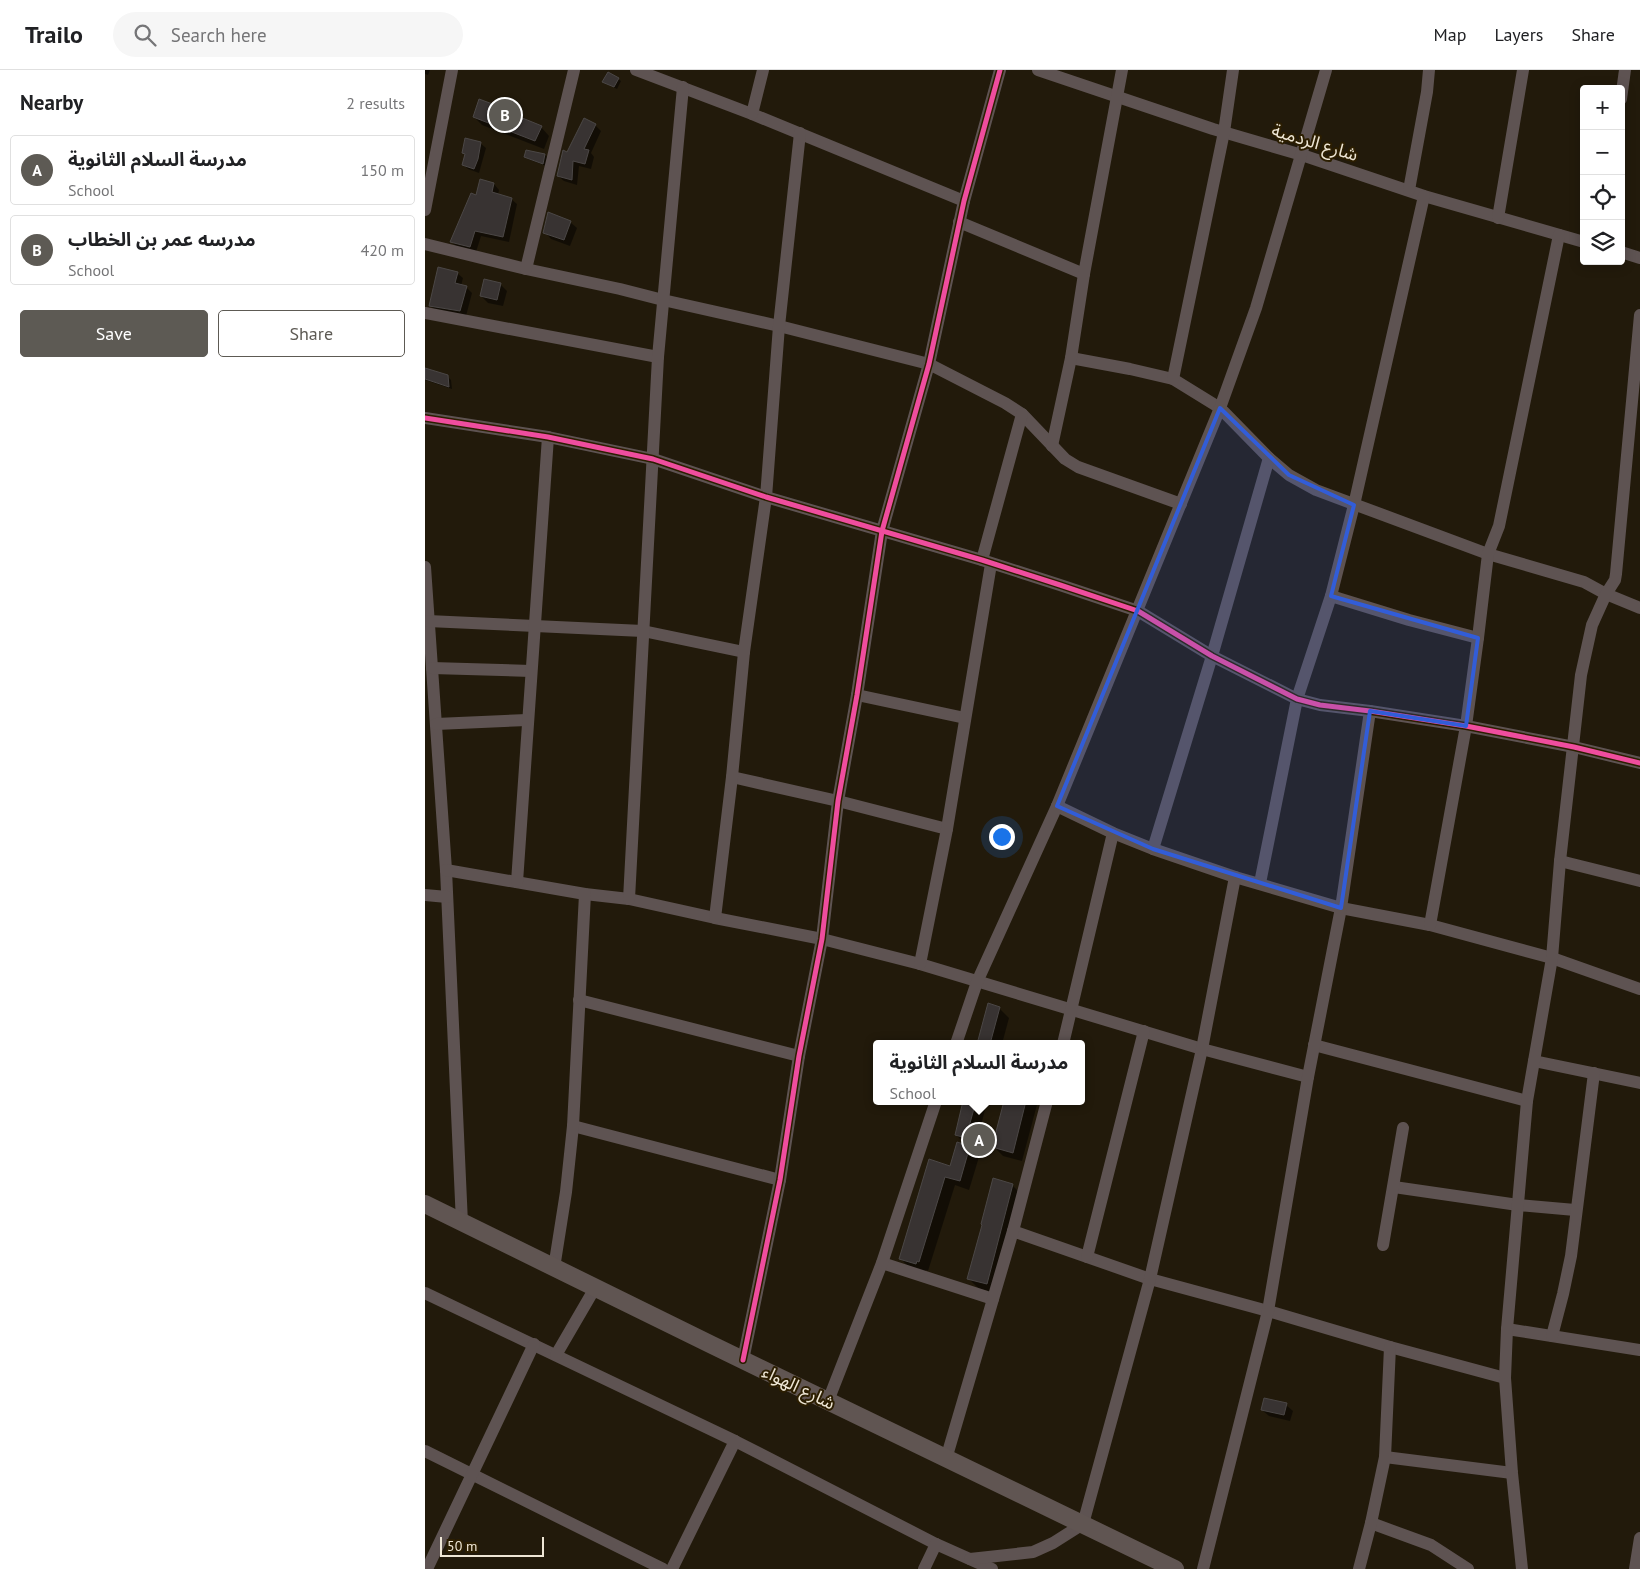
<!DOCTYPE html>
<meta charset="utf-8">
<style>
body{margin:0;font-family:"PT Sans","Noto Sans Arabic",sans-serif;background:#f6f6f6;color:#202124}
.controls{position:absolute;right:15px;top:15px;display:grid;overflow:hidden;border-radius:5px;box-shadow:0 2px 12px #0003}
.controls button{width:45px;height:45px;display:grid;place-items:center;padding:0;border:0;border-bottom:1px solid #e0e0e0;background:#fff;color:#202124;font:25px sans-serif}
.scale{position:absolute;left:15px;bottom:12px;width:104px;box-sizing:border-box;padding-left:5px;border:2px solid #eee6d5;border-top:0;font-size:14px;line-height:18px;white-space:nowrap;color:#eee6d5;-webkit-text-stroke:4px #2c1e01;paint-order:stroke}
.you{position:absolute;left:576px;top:766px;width:18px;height:18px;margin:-12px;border:4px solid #fff;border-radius:50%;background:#1a73e8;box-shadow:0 0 0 8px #1a73e833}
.badge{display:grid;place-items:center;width:32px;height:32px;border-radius:50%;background:#5d5a54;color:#fff;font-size:16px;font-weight:700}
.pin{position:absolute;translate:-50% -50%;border:2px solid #fff;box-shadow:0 1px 5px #0006}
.popup{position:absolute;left:448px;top:970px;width:212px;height:65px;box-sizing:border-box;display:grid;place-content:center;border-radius:5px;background:#fff;filter:drop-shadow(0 1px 4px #0005);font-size:16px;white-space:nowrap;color:#757577}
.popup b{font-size:19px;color:#202124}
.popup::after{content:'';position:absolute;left:50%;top:100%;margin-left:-10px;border:10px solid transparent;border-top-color:#fff}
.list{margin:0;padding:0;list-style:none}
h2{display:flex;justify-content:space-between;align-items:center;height:65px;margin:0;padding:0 20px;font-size:21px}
h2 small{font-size:16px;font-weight:400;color:#757577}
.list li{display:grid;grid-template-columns:32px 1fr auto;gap:15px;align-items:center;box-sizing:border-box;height:70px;margin:0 10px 10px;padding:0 10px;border:1px solid #e0e0e0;border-radius:5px}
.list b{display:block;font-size:19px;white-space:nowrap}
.list p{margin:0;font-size:16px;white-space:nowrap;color:#757577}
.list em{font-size:16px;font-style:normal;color:#757577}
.actions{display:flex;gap:10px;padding:15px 20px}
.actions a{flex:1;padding:11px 0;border:1px solid #5d5a54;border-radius:5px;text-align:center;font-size:18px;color:#5d5a54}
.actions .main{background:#5d5a54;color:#fff}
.icon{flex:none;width:28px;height:28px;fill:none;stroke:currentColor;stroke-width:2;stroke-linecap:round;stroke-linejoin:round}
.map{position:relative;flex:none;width:1215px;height:1499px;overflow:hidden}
header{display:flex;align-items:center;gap:30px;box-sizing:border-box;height:70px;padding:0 25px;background:#fff;border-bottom:1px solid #e0e0e0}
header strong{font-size:24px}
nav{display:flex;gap:28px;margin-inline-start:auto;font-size:18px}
.search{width:350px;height:45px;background:#f6f6f6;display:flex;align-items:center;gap:12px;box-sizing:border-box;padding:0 18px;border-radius:28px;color:#757577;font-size:19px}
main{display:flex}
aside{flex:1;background:#fff}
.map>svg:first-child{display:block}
.shadow{fill:#0007}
.building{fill:#383332;stroke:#4b4746}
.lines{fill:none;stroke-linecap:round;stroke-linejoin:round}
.street{stroke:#5e5352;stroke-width:12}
.secondary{stroke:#605552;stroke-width:18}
.cycleway-casing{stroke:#2c1e01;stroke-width:8}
.cycleway{stroke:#ef4d9e;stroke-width:5}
.marked{fill:#325dd8;fill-opacity:0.2;stroke:#325dd8;stroke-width:4;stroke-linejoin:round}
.labels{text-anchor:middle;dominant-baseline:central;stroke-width:4;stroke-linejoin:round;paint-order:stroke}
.street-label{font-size:18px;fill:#eee6d5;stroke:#2c1e01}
</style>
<header>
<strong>Trailo</strong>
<div class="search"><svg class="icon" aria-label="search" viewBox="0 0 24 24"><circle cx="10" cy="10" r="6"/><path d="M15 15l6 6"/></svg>Search here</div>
<nav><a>Map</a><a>Layers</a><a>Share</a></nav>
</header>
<main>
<aside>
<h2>Nearby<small>2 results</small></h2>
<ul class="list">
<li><span class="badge">A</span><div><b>مدرسة السلام الثانوية</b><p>School</p></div><em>150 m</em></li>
<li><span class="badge">B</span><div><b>مدرسه عمر بن الخطاب</b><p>School</p></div><em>420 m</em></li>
</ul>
<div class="actions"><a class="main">Save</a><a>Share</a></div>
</aside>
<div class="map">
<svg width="1215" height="1499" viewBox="0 0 1215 1499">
<rect width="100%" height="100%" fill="#221a0b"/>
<g class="shadow">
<polygon points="0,0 5,0 3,5 0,4"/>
<polygon points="193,9 196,11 192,19 179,12"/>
<polygon points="80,40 84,44 116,57 124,66 119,79 57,55 49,47"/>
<polygon points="170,55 176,61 166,83 169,87 166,99 154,96 152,115 139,111 133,106 142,83"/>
<polygon points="55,73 61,78 54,103 43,99 38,94 41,86 38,83"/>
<polygon points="120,85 123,88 121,96 103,89 100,86"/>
<polygon points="69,114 74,120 73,125 86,129 92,134 84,172 56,166 51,182 32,177 27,172"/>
<polygon points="145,152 152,158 145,176 126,169 120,162"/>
<polygon points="32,203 38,208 36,216 41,217 47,223 41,246 11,241 5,235"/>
<polygon points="75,214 82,221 78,236 63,233 56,226"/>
<polygon points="0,300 22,306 26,310 27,319 0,310"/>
<polygon points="574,938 584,948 577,974 554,974"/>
<polygon points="539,1031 562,1031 551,1077 541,1074 554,1087 544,1120 530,1115 503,1201 501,1200 500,1202 485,1198 476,1189 505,1091 526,1098 544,1077 531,1065"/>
<polygon points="589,1031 613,1031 597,1091 578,1086 568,1076"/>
<polygon points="587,1115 597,1125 572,1223 554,1219 544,1209"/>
<polygon points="861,1335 868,1341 865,1351 844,1346 837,1340"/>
</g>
<g class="building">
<polygon points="183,2 194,8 189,17 177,12"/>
<polygon points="54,29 81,39 80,41 117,56 110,71 48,47"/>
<polygon points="159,48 171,54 159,79 164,80 160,94 148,91 147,110 132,106 138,80 142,82"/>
<polygon points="40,68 56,72 53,89 49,99 37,95 40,84 37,83"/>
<polygon points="101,80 120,84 118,94 99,87"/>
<polygon points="55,109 69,113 67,122 87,128 78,167 50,161 45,177 25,172 46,123 51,125"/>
<polygon points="123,142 146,151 139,170 118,163"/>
<polygon points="13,197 33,202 30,213 42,216 35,241 4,236"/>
<polygon points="59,209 76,213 72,230 55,226"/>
<polygon points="0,298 23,305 24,317 0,309"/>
<polygon points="563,933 575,937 565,974 552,974"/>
<polygon points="538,1031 551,1031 541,1068 530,1065"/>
<polygon points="579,1031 601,1031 588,1083 567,1077"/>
<polygon points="532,1072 545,1076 535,1111 520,1107 494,1192 492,1191 491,1194 474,1189 504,1089 525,1096"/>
<polygon points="568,1108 588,1114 562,1214 542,1209 557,1155 556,1154"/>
<polygon points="839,1328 862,1333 859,1345 836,1340"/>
</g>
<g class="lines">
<g class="street">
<polyline points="211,0 327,44 539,131"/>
<polyline points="613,0 788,59 877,85 999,126 1159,172"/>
<polyline points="1196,29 1200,0"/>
<polyline points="327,44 338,0"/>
<polyline points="984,120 1002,22 1004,0"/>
<polyline points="0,140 27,0"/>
<polyline points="1073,148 1098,0"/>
<polyline points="534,152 659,204"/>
<polyline points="0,174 101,199 195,219 238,230 354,256 504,294 580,333 597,344 640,389 653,397 756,434"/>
<polyline points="1196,182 1215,188"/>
<polyline points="101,199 149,0"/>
<polyline points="0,243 233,287"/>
<polyline points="646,288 705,299 748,309 795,338 844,388 864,405 891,420 1063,484 1159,512 1181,524 1215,538"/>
<polyline points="748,309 799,62 808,0"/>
<polyline points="0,348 123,367 228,389 341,427 557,490 635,515 713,541 787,586 872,629 895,635 945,641 1041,656 1149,677 1215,693"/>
<polyline points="627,376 646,288 659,204 697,0"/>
<polyline points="557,490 597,344"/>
<polyline points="0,497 21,800 37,1153"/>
<polyline points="906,526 984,550 1053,568"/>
<polyline points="3,551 218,561 319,582"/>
<polyline points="7,598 106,601"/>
<polyline points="432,625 540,648"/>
<polyline points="11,654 102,650"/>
<polyline points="307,707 413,731 522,759"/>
<polyline points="632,736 688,763 728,779 810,807 916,838 1005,855 1127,888 1215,919"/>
<polyline points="728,779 787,586 844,388"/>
<polyline points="1135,791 1215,811"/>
<polyline points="21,800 160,824 204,829 290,848 397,869 495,894 777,979 883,1007"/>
<polyline points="92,812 123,367"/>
<polyline points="835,813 872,629 906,526 929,435 999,126"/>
<polyline points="0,825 22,827"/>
<polyline points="204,829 233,287 258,17"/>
<polyline points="290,848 307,707 319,582 341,427 354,256 375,63"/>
<polyline points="1005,855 1041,656 1053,568 1063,484 1074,456 1134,165"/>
<polyline points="495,894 522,759 566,494"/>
<polyline points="154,930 374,986"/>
<polyline points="531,974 552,912 632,736 795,338 831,238 901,0"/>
<polyline points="638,974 688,763"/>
<polyline points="889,975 1102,1031"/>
<polyline points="1109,991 1215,1013"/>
<polyline points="148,1056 355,1110"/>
<polyline points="969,1117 1093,1135 1150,1140"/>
<polyline points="588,1161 725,1209 843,1241 965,1277 1080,1308"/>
<polyline points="958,1175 978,1058"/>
<polyline points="662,1187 719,961"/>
<polyline points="457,1193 568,1229"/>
<polyline points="129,1198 141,1122 148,1056 160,824"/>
<polyline points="0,1223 310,1371 511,1474 567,1499"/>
<polyline points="1082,1259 1215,1280"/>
<polyline points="1127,1266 1138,1224 1146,1186 1169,1003"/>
<polyline points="131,1285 170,1218"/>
<polyline points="318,1290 355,1110 374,986 397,869 413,731 432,625 457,461 504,294 539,131 575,0"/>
<polyline points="403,1331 457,1193 511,1031"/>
<polyline points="0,1381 238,1499"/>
<polyline points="960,1387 1087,1403"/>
<polyline points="521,1389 588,1161 622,1031"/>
<polyline points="946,1453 1006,1475 1043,1499"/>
<polyline points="545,1489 608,1482 628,1473 658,1454 725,1209 777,979 810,807"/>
<polyline points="2,1499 109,1274"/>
<polyline points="247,1499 310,1371"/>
<polyline points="499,1499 511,1474"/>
<polyline points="778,1499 843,1241 883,1007 916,838 945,641"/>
<polyline points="934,1499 946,1453 960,1387 965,1277"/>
<polyline points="1097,1499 1087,1403 1080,1308 1082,1259 1102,1031 1127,888 1135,791 1156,605 1167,555 1181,524 1190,510 1191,504 1215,245"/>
<polyline points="1210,1499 1215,1468"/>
</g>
<polyline class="secondary" points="0,1134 287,1275 750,1499"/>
<g class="cycleway-casing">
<g id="cycleway">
<polyline points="0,348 123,367 228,389 341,427 557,490 635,515 713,541 787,586 872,629 895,635 945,641 1041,656 1149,677 1215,693"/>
<polyline points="318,1290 355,1110 374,986 397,869 413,731 432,625 457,461 504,294 539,131 575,0"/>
</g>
</g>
<use href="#cycleway" class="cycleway"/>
</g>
<path class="marked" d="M795,338l69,67 65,30 -23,91 147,42 -12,88 -96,-15 -29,197 -188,-59 -96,-43z"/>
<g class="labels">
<g class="street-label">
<text transform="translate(890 72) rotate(17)">شارع الردمية</text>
<text transform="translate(374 1317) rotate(26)">شارع الهواء</text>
</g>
</g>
</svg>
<div class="controls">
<button>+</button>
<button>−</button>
<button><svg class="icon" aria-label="locate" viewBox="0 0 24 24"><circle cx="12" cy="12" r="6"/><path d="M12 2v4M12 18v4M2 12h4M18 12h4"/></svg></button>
<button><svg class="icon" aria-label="layers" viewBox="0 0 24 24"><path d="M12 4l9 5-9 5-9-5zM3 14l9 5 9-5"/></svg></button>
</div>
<div class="scale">50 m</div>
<div class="you"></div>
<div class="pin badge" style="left:554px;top:1070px">A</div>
<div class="popup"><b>مدرسة السلام الثانوية</b>School</div>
<div class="pin badge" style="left:80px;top:45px">B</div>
</div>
</main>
